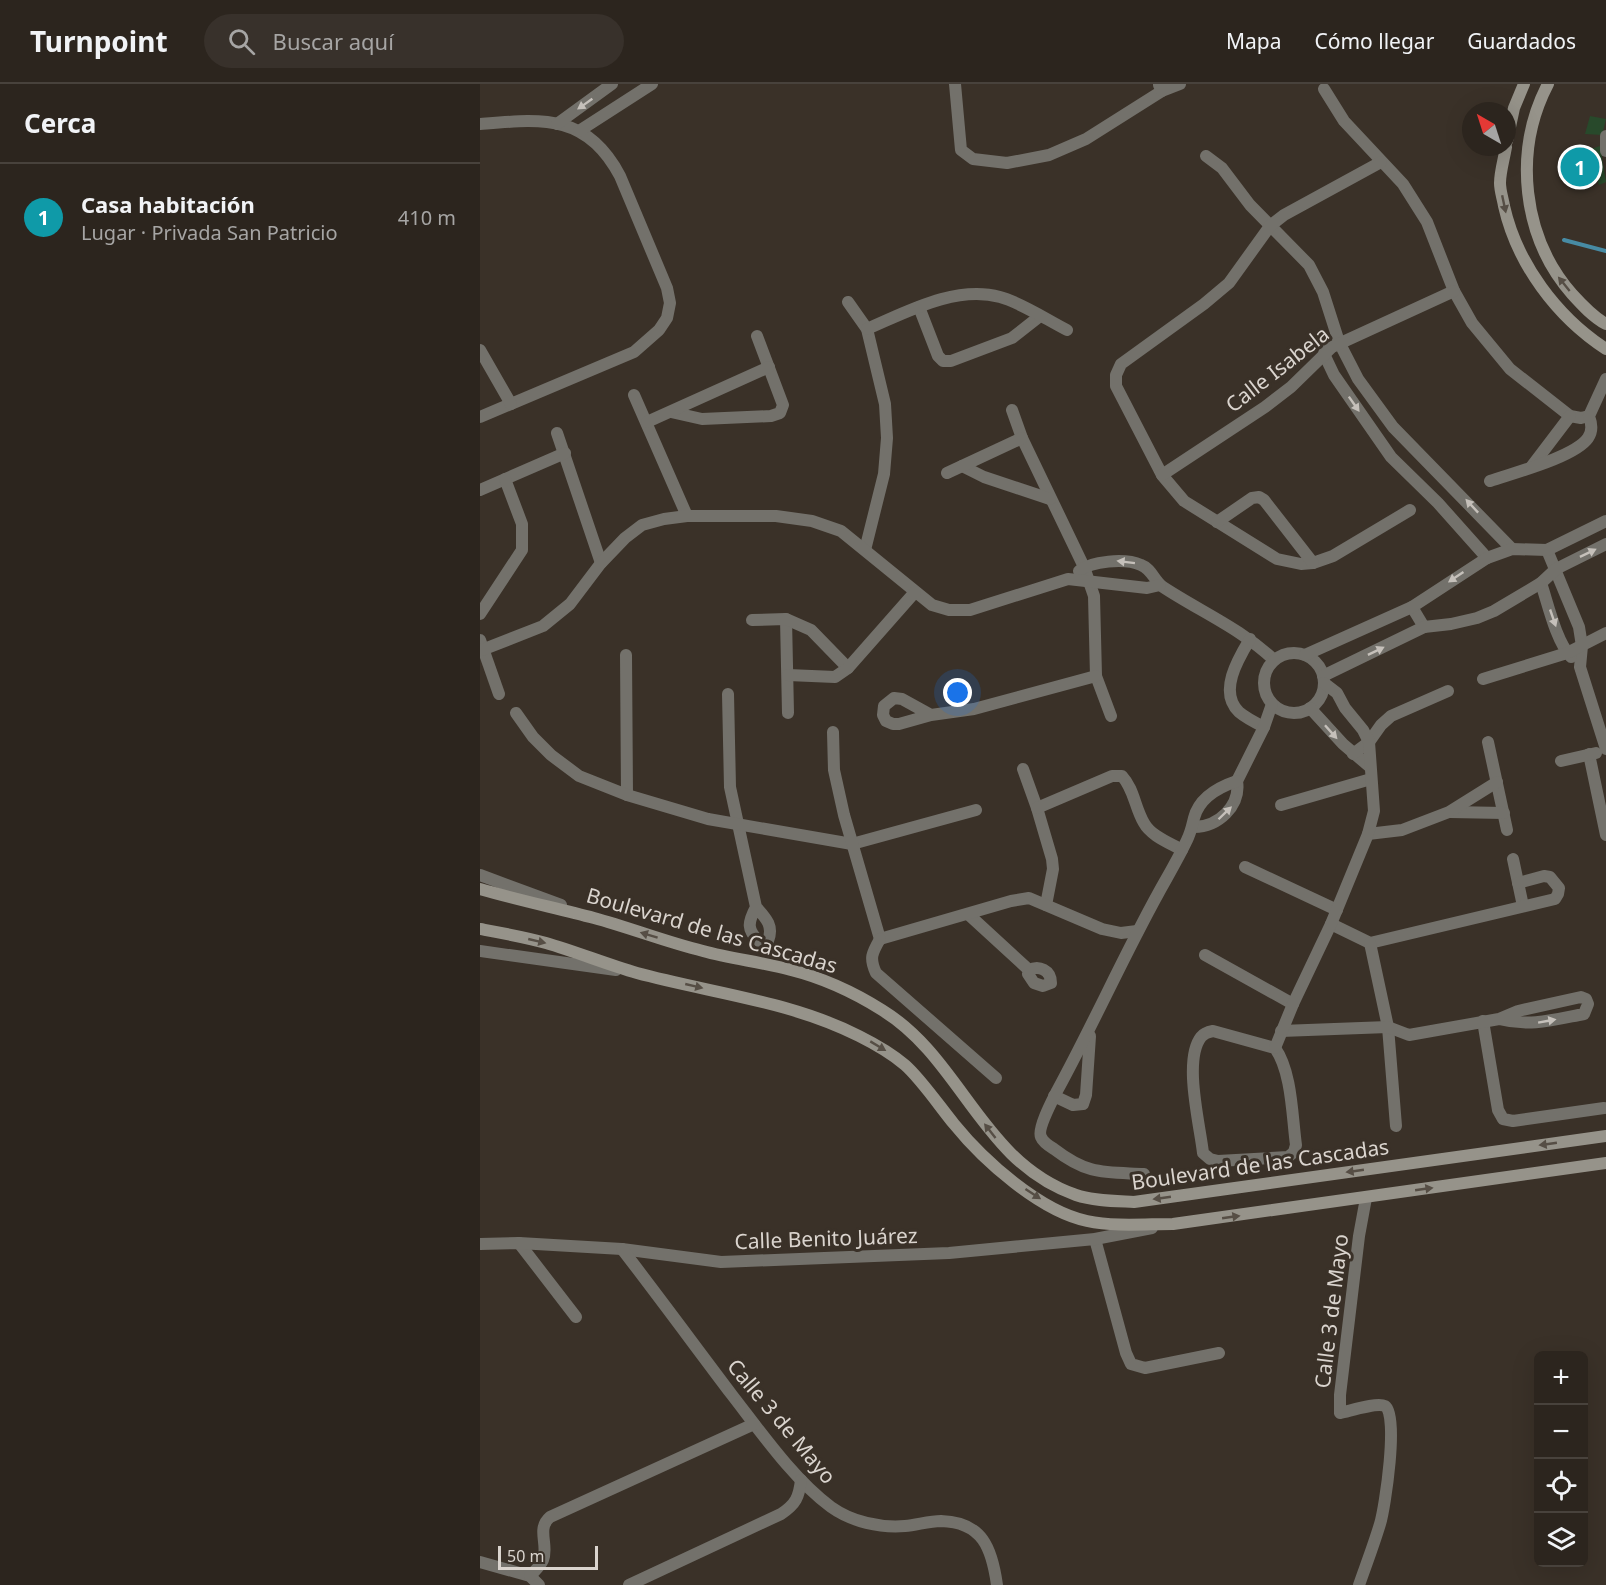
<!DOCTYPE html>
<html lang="es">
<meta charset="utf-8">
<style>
body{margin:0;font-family:"Noto Sans",sans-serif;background:#38312b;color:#f1f3f6}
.controls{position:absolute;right:18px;bottom:18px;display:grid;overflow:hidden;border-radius:9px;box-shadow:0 6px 24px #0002}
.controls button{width:54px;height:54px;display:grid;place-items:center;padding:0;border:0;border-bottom:2px solid #48423c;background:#2c251e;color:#f1f3f6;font:30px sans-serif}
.compass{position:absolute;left:982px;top:18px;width:54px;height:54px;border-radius:50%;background:#2c251e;box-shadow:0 6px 24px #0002;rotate:321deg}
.scale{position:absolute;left:18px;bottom:15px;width:100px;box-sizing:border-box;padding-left:6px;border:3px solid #dad4ce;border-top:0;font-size:16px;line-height:21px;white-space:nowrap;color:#dad4ce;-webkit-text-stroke:4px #3a3128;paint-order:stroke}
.you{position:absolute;left:478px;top:609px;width:21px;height:21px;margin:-15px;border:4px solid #fff;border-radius:50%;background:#1a73e8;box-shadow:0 0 0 9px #1a73e833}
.badge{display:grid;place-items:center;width:39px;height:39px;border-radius:50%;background:#f28af2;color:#fff;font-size:20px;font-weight:700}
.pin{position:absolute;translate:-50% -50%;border:3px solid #fff;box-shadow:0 2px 6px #0006}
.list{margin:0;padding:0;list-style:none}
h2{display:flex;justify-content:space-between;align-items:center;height:78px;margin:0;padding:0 24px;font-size:26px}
h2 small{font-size:20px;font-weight:400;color:#a6a5a4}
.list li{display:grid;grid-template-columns:39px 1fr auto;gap:18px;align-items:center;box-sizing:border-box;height:108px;padding:0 24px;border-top:2px solid #48423c}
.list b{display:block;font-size:22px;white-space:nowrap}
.list p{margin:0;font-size:20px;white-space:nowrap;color:#a6a5a4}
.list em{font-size:20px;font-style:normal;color:#a6a5a4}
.icon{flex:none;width:33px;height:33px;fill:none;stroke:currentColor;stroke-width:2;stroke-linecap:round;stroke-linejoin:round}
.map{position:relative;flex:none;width:1126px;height:1501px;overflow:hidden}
header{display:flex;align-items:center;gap:36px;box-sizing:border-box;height:84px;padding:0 30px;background:#2c251e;border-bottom:2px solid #48423c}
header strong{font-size:28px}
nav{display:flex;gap:33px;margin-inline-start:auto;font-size:21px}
.search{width:420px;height:54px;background:#38312b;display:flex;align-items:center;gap:15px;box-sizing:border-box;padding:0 21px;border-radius:33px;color:#a6a5a4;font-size:22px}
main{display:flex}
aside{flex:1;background:#2c251e}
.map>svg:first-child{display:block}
.green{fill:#28492b}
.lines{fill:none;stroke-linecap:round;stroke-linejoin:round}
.stream{stroke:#478ba4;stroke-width:4}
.minor{stroke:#73716b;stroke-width:12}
.tertiary{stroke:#73716b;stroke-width:12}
.secondary{stroke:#96938a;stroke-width:12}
.oneway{fill:#c5c0ba}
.oneway2{fill:#564e45}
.labels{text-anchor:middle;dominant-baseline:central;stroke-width:6;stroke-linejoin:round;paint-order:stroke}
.street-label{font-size:21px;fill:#dad4ce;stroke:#3a3128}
</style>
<header>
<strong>Turnpoint</strong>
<div class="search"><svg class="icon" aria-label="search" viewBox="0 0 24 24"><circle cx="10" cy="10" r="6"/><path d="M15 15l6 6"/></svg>Buscar aquí</div>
<nav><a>Mapa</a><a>Cómo llegar</a><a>Guardados</a></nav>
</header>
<main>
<aside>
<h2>Cerca<small></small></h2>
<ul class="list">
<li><span class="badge" style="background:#0f9aa8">1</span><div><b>Casa habitación</b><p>Lugar · Privada San Patricio</p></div><em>410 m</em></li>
</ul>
</aside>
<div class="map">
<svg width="1126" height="1501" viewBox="0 0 1126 1501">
<rect width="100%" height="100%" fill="#3a3128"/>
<g class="green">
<polygon points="1110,32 1126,35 1122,51 1105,50"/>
<polygon points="1120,62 1126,98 1119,101 1108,66"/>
</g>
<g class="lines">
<polyline class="stream" points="1084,156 1126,167"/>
<g class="minor">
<polyline points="475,0 481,66 493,75 527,79 569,71 606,55 682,7"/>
<polyline points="679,1 682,7 700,0"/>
<polyline points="844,5 864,37 923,100 947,138 974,207 992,239 1030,285 1090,332 1101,334 1109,332"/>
<path d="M0,40c62,-5 107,-11 140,52l47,112 3,15 -3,15 -8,12 -25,22 -154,65"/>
<polyline points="77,40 132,0"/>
<polyline points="99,47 172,0"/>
<polyline points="1126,52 1126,67"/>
<polyline points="726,72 742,84 770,121 829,181 843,208 859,258 878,295 913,343 1032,465"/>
<polyline points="901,78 804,131 790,142 749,199 724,220 641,280 636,291 636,302 682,391 704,417 797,475 821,480 833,479 853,472 930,426"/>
<polyline points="368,218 387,245 405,320 407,354 404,390 385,466"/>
<polyline points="439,223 458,272 463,277 471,277 532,254 560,232"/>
<path d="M387,245c40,-17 88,-44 133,-32 20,5 49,24 67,33"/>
<polyline points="846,263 844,270 854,291 911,373 958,419 1007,474"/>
<polyline points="0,266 31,320"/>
<polyline points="154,311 207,432"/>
<polyline points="532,326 542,354 604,483 614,512 616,592 631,632"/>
<polyline points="191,328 222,335 291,332 300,329 303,321 277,252"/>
<polyline points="167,338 289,283"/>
<polyline points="77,349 121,479"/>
<polyline points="482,382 504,393 570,415"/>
<polyline points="1052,382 1090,332"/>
<polyline points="467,389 542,354"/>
<polyline points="682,391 785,323 811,303 852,263 974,207"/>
<path d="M1010,397c23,-8 85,-24 98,-43 5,-7 4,-14 1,-22l17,-37"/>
<polyline points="0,406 85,369"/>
<polyline points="737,438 772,414 779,413 784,416 833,479"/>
<polyline points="1067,466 1099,543 1102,562 1100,583 1126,665"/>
<path d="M599,487c12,-10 46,-13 62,-6 11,4 13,16 22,22 38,25 77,41 111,73"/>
<path d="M1061,499c7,21 15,58 30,74"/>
<polyline points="932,523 944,543"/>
<polyline points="0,530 42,466 42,440 25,395"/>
<polyline points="306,535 308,629"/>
<polyline points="272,536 306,535 331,546 368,584"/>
<path d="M770,555c-12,20 -32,53 -11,73 7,6 17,11 25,15"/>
<polyline points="0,556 19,610"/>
<polyline points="2,566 63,542 90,520 121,479 145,454 162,441 184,435 207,432 296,432 332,437 361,447 452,521 469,526 490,526 588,495 667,504 680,501"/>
<circle cx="814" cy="599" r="30"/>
<polyline points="146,571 147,711"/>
<polyline points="825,571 932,523 1007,474 1032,465 1067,466 1126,437"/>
<polyline points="308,591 355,593 368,584 435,508"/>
<polyline points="843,592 944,543 971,540 997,534 1014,527 1061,499 1076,485 1126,460"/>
<polyline points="1003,595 1087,569 1126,549"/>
<path d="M248,610l2,93 26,120c10,11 18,19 12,34l-8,1c-14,-12 -12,-20 -4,-35"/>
<polyline points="830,624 863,660 890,683"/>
<polyline points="36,629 53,653 71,671 99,692 147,711 228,735 372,760 496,726"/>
<polyline points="451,631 422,615 414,614 404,622 403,631 406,637 413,640 419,640 451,631 494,625 616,592"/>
<polyline points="353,648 354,686 364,731 400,855"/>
<polyline points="1008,658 1027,746"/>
<polyline points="873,670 889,658 901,641 911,632 968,607"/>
<polyline points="1109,670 1126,751"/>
<polyline points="1081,677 1116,669"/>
<polyline points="543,685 557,724 572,775 573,785 566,821"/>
<polyline points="801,721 891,695"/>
<path d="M557,724l75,-32h10c12,13 13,32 22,47 7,13 26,20 38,27"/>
<polyline points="970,728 1024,729"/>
<path d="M714,743c24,0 47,-21 43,-46l27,-54 8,-23"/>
<polyline points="888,750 922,746 969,728 1017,698"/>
<polyline points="1033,775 1043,822"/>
<polyline points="765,783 857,826"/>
<path d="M488,830l61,56 -1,4 6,9 9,3 8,-3c0,-13 -12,-18 -22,-13"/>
<polyline points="851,840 890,859 1075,815 1078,810 1079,804 1070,793 1064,792 1038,799"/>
<polyline points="400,855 531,817 549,814 622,845 641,849 657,847"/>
<path d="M400,855c-8,14 -11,19 -4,34l120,105"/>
<polyline points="890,859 908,943 916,1042"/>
<polyline points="725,871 813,920"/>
<polyline points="1003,937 1018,1026 1023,1035 1033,1037 1124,1024"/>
<path d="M733,947l62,17c17,24 17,68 21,97l-2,7 -6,5 -70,4 -8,-2 -7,-6c-3,-28 -20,-93 -2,-116 3,-4 7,-5 12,-6z"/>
<path d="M801,947l107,-4 21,8 90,-16 19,-8 63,-14 5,2 2,5 -4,10c-31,6 -54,13 -85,5"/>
<polyline points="795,964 813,920 851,840 888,750 894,727 889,658 883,646 865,624 857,609 844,599"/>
<polyline points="574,1012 593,1021 603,1020 606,1011 610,952"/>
<path d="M664,1090c-41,-2 -56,1 -90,-25 -5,-3 -11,-7 -13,-12 -4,-8 12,-38 16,-46 36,-66 66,-134 102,-199 10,-18 20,-35 28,-52 4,-8 5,-14 7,-22 5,-20 25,-31 43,-37"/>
<polyline points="615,1155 646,1269 651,1280 665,1284 739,1269"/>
<polyline points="39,1159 96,1233"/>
<polyline points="0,1160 39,1159 142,1165 241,1178 469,1169 615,1155 672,1144"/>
<path d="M142,1165c37,48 73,97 110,146 28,36 62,85 99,112 21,15 49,21 74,19 12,-1 24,-5 36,-5 42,1 51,28 56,64"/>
<polyline points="0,1478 50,1492 59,1501"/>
<path d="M50,1492c4,-5 10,-9 13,-16 6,-15 -7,-31 7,-43l204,-93"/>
<path d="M149,1501l152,-71c15,-10 18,-17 20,-34"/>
<path d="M879,1501c7,-20 15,-41 21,-61 5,-16 19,-110 5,-118 -8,-4 -35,5 -45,7v-18l19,-159 7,-38"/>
</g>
<g class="tertiary">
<polyline points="0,791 81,821"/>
<polyline points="0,867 136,886"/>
</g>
<g class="secondary">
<path d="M1068,0c-35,67 -26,153 24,210 10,11 21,23 34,30"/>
<polyline points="1027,57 1034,24 1044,0"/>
<path d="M1026,63c-2,12 -6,25 -6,36 0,8 3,16 4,23 13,58 53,111 102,143"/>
<path d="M0,805c38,11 76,19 114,29 37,10 72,24 109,33 29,8 59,11 88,19 32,8 64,23 91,40 80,49 99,152 194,185 18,6 39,6 58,7l472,-66"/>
<path d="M0,845c22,4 45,8 66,14 31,9 60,21 91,30 74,20 153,28 222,63 16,8 32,17 46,29 16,14 35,42 49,59 30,37 86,87 133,97 28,6 58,3 86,3l433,-61"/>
</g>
</g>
<defs><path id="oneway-solid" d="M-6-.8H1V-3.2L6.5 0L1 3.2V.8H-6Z" transform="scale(1.5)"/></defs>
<g class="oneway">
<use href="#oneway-solid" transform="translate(105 20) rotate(145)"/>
<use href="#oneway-solid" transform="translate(874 320) rotate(55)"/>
<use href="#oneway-solid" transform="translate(992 422) rotate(-133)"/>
<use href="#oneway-solid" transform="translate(1108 469) rotate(-26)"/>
<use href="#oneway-solid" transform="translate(646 478) rotate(-173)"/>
<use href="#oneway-solid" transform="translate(976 493) rotate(146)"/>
<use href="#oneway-solid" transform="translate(1073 534) rotate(71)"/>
<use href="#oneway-solid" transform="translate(896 567) rotate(-26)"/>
<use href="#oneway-solid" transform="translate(851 648) rotate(48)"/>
<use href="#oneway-solid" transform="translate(745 729) rotate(-44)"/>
<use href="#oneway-solid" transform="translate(1067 937) rotate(-10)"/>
</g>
<g class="oneway2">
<use href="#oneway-solid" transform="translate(1024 120) rotate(78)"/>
<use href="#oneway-solid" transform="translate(1084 200) rotate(-129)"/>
<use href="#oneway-solid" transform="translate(169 851) rotate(-163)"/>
<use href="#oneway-solid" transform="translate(57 857) rotate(13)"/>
<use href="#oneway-solid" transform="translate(214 902) rotate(13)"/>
<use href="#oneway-solid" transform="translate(398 962) rotate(31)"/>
<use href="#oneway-solid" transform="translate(510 1047) rotate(-128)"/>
<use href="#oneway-solid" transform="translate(1068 1060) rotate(172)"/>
<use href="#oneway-solid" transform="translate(875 1087) rotate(172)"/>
<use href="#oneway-solid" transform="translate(944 1105) rotate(-8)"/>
<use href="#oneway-solid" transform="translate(553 1110) rotate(33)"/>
<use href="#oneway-solid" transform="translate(682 1114) rotate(172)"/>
<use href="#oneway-solid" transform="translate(751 1133) rotate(-8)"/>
</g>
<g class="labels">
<g class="street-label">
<text transform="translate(797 285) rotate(-38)">Calle Isabela</text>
<text transform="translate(232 846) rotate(16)">Boulevard de las Cascadas</text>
<text transform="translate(780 1080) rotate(-8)">Boulevard de las Cascadas</text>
<text transform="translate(346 1154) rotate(-2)">Calle Benito Juárez</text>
<text transform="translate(851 1227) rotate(-83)">Calle 3 de Mayo</text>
<text transform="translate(302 1337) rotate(50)">Calle 3 de Mayo</text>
</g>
</g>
</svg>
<div class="controls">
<button>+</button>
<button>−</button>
<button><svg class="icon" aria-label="locate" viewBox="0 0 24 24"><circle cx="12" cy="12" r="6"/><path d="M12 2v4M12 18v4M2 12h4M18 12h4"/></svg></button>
<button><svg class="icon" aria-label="layers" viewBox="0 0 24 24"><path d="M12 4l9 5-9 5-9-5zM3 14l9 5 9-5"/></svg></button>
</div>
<svg class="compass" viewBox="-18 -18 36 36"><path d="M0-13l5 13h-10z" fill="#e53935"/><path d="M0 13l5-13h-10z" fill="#a6a5a4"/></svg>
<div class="scale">50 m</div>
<div class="you"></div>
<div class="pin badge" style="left:1100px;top:83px;background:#0f9aa8">1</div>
</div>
</main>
